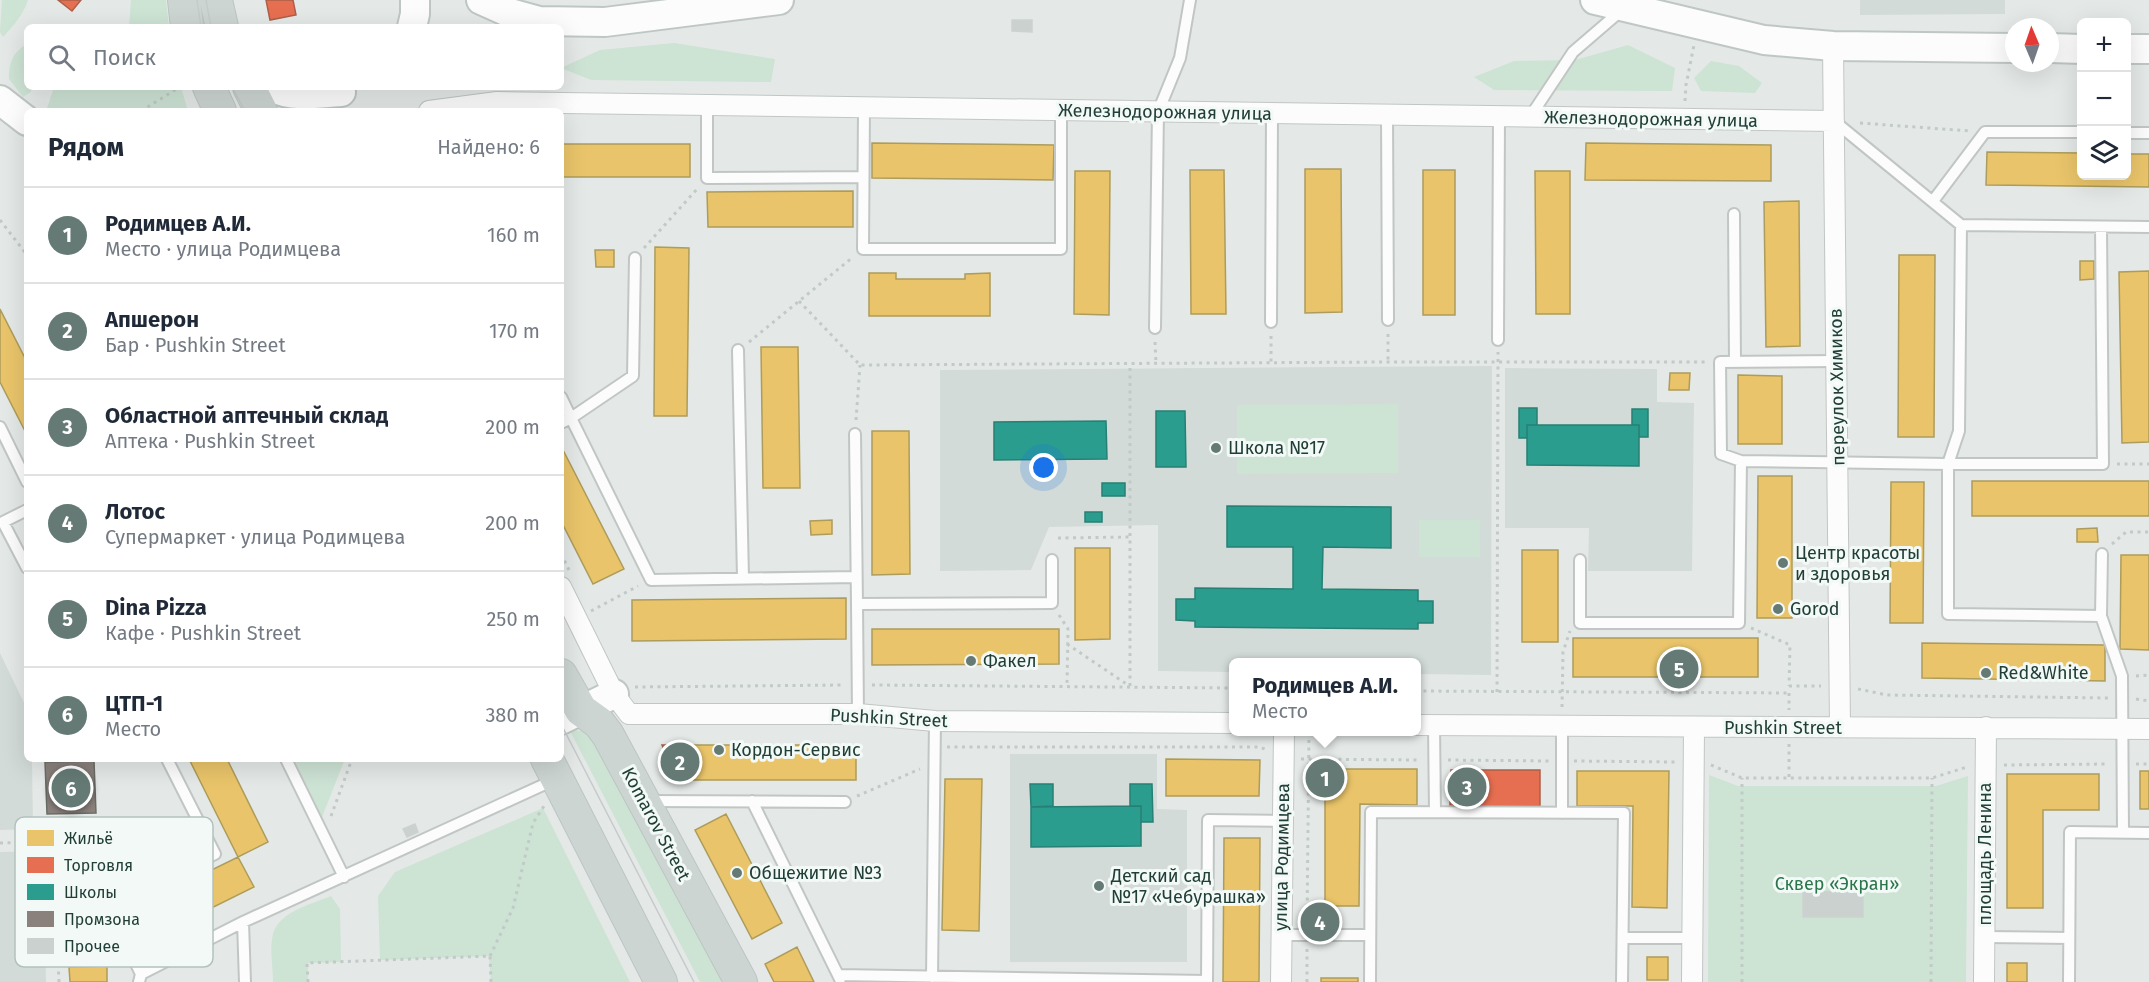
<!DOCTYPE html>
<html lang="ru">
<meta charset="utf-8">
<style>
body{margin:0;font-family:"Fira Sans",sans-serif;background:#f2f2f3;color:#1f2937}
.controls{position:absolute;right:18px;top:18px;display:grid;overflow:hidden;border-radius:9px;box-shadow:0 6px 24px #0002}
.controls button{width:54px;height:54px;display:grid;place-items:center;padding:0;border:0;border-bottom:2px solid #e0e1e3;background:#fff;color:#1f2937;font:30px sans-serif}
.compass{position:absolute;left:2005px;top:18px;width:54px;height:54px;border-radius:50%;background:#fff;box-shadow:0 6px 24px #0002;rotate:358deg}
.you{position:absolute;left:1044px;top:468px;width:21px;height:21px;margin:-15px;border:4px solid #fff;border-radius:50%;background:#1a73e8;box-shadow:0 0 0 9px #1a73e833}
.badge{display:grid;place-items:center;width:39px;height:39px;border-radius:50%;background:#657a75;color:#fff;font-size:20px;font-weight:700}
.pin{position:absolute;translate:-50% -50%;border:3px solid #fff;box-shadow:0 2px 6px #0006}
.popup{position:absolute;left:1229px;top:658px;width:192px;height:78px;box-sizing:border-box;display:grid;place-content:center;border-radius:9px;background:#fff;filter:drop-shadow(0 2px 4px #0005);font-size:20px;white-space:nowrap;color:#747a83}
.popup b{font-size:22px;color:#1f2937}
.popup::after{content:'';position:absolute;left:50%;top:100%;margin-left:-12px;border:12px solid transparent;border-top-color:#fff}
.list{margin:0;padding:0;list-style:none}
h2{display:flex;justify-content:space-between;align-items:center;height:78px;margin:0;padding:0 24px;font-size:26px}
h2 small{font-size:20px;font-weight:400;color:#747a83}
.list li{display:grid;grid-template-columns:39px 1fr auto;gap:18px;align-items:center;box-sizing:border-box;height:96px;padding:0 24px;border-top:2px solid #e0e1e3}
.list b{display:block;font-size:22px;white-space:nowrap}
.list p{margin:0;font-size:20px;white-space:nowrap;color:#747a83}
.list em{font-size:20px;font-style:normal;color:#747a83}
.icon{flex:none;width:33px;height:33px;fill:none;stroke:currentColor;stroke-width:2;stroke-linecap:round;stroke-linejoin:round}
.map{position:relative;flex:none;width:2149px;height:982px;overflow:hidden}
.search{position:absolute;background:#fff;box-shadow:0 6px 24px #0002;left:24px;top:24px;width:540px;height:66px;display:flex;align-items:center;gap:15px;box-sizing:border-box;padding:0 21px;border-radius:9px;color:#747a83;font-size:22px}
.panel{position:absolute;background:#fff;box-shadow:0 6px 24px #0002;left:24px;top:108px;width:540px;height:654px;border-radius:9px}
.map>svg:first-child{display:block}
</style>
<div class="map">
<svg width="2149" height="982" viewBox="0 0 2149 982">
<rect width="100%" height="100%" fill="#e4e9e7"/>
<path fill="#d2dbd7" d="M 1860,0 L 2005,0 L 2005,14 L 1860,15 Z
M 1492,366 L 1491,675 L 1417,674 L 1416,662 L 1234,662 L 1233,672 L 1158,671 L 1158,525 L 1049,527 L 1031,570 L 940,571 L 940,370 Z
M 1505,368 L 1657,369 L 1657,402 L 1694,403 L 1692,571 L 1588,571 L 1589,528 L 1505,528 Z
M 0,653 L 27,709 L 27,759 L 32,759 L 33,829 L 0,830 Z
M 1010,754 L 1157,754 L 1157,809 L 1187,810 L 1187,962 L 1010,962 Z
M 43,851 L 46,982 L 0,982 L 0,852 Z"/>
<path fill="#cde3d4" d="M 2,0 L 28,0 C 23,15 14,25 3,37 L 0,32 Z
M 131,0 L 166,0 L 169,27 L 129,27 Z
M 674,43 L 775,59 L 771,82 L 591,80 L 561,68 L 600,50 Z
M 27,44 L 27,87 L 32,87 L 31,92 L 23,97 L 9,79 C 9,62 13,52 27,44 Z
M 1628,45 L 1675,68 L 1672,91 L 1494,90 L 1474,77 L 1514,61 L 1575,60 Z
M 1711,61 L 1739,66 L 1762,83 L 1755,93 L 1701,91 L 1694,78 Z
M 54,87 L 181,87 L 188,111 L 46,111 Z
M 1398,404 L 1398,473 L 1237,474 L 1237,405 Z
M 1419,520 L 1480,520 L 1480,557 L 1419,557 Z
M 569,729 L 591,733 L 732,982 L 700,982 Z
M 294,759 L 345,759 L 322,817 Z
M 1709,775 L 1738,786 L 1936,786 L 1968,776 L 1966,982 L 1708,982 Z
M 543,808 L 630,982 L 491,982 L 489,956 L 380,960 L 378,896 L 395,872 Z
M 331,896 L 340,909 L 341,962 L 308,963 L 308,982 L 273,982 C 273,968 270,952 272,939 C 275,912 310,905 331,896 Z"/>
<path fill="#e9c46a" stroke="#ad9c5b" stroke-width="1.5" d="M 872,143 L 1054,145 L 1053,180 L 872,178 Z
M 1586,143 L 1771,145 L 1771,181 L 1585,180 Z
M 561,144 L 690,144 L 690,177 L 561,177 Z
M 1987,152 L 2082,153 L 2082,176 L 2126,176 L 2126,154 L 2149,154 L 2149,187 L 1986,185 Z
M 1305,169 L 1341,169 L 1342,312 L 1305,313 Z
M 1190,170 L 1224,170 L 1226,314 L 1191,314 Z
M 1423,170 L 1455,170 L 1455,315 L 1423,315 Z
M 1075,171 L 1110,171 L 1109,315 L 1074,314 Z
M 1535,171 L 1570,171 L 1570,314 L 1536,314 Z
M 853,191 L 853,227 L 708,227 L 707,192 Z
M 1799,201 L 1800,346 L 1766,347 L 1764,202 Z
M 655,247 L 689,248 L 687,416 L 654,416 Z
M 595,250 L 614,250 L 614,267 L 596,267 Z
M 1899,255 L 1935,255 L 1934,437 L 1898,437 Z
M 2080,261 L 2094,261 L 2094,279 L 2080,280 Z
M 2149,271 L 2149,442 L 2122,443 L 2119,272 Z
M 869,273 L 896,273 L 896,279 L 965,279 L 965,274 L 990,273 L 990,316 L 869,316 Z
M 0,309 L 27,362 L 27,435 L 0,382 Z
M 761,347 L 798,347 L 800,488 L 763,488 Z
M 1670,373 L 1690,373 L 1689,390 L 1669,390 Z
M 1738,375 L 1782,376 L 1782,444 L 1738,444 Z
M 872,431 L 909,431 L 910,574 L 872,575 Z
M 561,446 L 624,569 L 593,584 L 561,521 Z
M 1758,476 L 1792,476 L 1792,618 L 1757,618 Z
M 1972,481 L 2149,481 L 2149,516 L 1972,516 Z
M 1891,482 L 1924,482 L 1923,623 L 1890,623 Z
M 832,520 L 832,534 L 811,535 L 810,521 Z
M 2097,528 L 2098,542 L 2077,542 L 2077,529 Z
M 1075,548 L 1110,548 L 1110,639 L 1075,640 Z
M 1522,550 L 1558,550 L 1558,642 L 1522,642 Z
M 2121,555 L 2149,555 L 2149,650 L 2120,649 Z
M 846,598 L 846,639 L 632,641 L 632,600 Z
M 872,629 L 1059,629 L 1059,664 L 872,665 Z
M 1573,638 L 1758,638 L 1758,677 L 1573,677 Z
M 1922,643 L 2105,645 L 2105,681 L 1922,678 Z
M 691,745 L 856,745 L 856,780 L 691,780 Z
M 189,759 L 227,759 L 268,842 L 238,857 Z
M 1166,759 L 1260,760 L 1259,796 L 1166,796 Z
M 1325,769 L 1417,769 L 1417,805 L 1360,804 L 1359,906 L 1325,906 Z
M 1577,771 L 1669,771 L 1667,908 L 1632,907 L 1633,806 L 1577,806 Z
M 2140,771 L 2149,771 L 2149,809 L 2140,809 Z
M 2007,774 L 2099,774 L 2099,810 L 2043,810 L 2043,908 L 2007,908 Z
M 945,779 L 982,779 L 979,931 L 942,930 Z
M 726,814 L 782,923 L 752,939 L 695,830 Z
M 1224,838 L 1260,838 L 1259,982 L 1223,982 Z
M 238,857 L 254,887 L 141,943 L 126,912 Z
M 797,947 L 814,982 L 774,982 L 765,964 Z
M 1647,957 L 1668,957 L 1668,980 L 1647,980 Z
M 2007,963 L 2027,963 L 2027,982 L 2007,982 Z
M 107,966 L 107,982 L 70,982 L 69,967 Z
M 1321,978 L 1358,978 L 1358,982 L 1321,982 Z"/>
<path fill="#e76f51" stroke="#ac6049" stroke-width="1.5" d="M 58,0 L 81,0 L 72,11 Z
M 266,0 L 293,0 L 296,15 L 270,20 Z
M 662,745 L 691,745 L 690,779 L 676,779 Z
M 1451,770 L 1540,770 L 1540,806 L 1450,806 Z
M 1313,913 L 1327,914 L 1327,930 L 1313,930 Z"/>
<path fill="#2a9d8f" stroke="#278075" stroke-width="1.5" d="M 1519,408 L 1537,408 L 1537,425 L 1527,425 L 1527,438 L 1519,438 Z
M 1632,409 L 1648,409 L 1648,437 L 1639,437 L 1639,425 L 1632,425 Z
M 1156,411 L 1185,411 L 1186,467 L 1156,467 Z
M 1106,421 L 1107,459 L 994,460 L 994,422 Z
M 1527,425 L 1639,425 L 1639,466 L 1527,465 Z
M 1102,483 L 1125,483 L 1125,496 L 1102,496 Z
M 1227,506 L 1391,507 L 1391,548 L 1323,547 L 1322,589 L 1418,590 L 1418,601 L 1433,601 L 1433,623 L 1418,623 L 1418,629 L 1195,627 L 1195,621 L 1176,620 L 1176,599 L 1195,599 L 1195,588 L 1293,589 L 1293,547 L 1227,547 Z
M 1085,512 L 1102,512 L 1102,522 L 1085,522 Z
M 1030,784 L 1053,784 L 1053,806 L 1031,807 Z
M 1130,784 L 1152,784 L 1153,822 L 1141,822 L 1141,806 L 1130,806 Z
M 1141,806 L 1141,846 L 1031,847 L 1031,807 Z"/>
<path fill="#8a817c" stroke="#6a6d67" stroke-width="1.5" d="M 94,761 L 96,813 L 47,814 L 45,762 Z
M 71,879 L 78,905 L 65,908 L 58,882 Z"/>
<path fill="#cbd1cf" stroke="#cdd2d0" stroke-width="1.5" d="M 1012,20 L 1032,20 L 1032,32 L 1012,31 Z
M 415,824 L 418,832 L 407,837 L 403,829 Z
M 1863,891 L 1863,917 L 1803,917 L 1803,892 Z"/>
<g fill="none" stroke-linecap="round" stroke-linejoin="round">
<defs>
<path id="lane" d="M 707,107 L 707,178 L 863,177
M 864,109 L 863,249 L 1061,249 L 1061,111
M 1387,115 L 1388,320
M 1530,117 L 1573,52 L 1623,9
M 1834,121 L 1961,225 L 2149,227
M 2126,133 L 2149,133
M 1933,201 L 1985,132 L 2082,132
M 1734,214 L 1735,362
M 2101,227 L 2103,464 L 1948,464 L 1948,614 L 2101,616 L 2102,554
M 635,258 L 633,376 L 571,418 L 651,580 L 856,577
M 1271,322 L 1272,114
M 1155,328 L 1158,112 L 1180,58 L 1190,0
M 1498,340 L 1499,116
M 738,350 L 743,578
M 1837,361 L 1720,362 L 1721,454 L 1741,461 L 1948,464 L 1959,431 L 1961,225
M 561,397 L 571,418 L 561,423
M 0,427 L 27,482
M 855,434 L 857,604
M 27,510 L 3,522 L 27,568
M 1580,560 L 1580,623 L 1739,623 L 1741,461
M 2101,616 L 2122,676 L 2123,833
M 858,714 L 857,604 L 1052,603 L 1052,560
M 1434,725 L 1435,812
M 286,759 L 344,877
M 647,801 L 845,802
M 752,801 L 840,979
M 1562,813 L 1562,727
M 243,922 L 245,982
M 1282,935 L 1370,935
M 1985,937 L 2069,938
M 1623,938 L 1693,938
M 141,974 L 108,906 L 215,854 L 167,759
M 838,975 L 1207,981
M 932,977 L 935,721
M 139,982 L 141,974 L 243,922 L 554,780
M 1207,982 L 1208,820 L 1283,821
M 1370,982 L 1371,812 L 1624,813 L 1622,982
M 2069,982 L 2070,832 L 2149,833"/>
<path id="street" d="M 1833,46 L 1840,727
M 429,111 L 497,102 L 1834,121
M 561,587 L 614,694 L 629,714 L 858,714 L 935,721 L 1234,723
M 1416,725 L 2149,729
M 1281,982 L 1284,732
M 1692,982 L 1694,728
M 1984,982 L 1986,727"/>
<path id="secondary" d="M 481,0 L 510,13 L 539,21 L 605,22 L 779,0
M 1595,0 L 1764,40 L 1833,46 L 2014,48
M 412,27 L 415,14 L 415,0
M 2050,48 L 2082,49
M 2126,49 L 2149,49
M 271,87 C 292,98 318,94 341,92
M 0,100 L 27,121
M 561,720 L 614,694"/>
<path id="primary" d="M 184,0 L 187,27
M 216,0 L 222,27
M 209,87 L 220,111
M 249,87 L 261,111
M 561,675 L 581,710 L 599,723 L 608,735 L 741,982
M 547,759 L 661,982"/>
</defs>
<use href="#lane" stroke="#c1c6c4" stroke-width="14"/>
<use href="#street" stroke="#c1c6c4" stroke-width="22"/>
<use href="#secondary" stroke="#bfc7c4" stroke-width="32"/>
<use href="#primary" stroke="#bcc5c3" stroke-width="34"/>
<path stroke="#c1cac7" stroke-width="3" stroke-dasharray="3 4.5" stroke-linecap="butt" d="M 1685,101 L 1686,85 L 1694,45
M 141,111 L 180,87
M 1860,123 L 1970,131
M 0,220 L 27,255
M 644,248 L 698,188
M 799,301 L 860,365 L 1388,362 L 1706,362
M 1388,334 L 1388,362
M 1271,336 L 1271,362
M 749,342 L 853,257
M 1155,342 L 1156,363
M 856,420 L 860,365
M 2117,464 L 2149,464
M 1058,538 L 1130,537
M 2112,544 L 2126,532 L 2149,532
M 561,554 L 569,570
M 591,611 L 638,586
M 1059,615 L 1068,629 L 1067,686
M 1751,628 L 1790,645 L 1789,686
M 1067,644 L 1128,685
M 2136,676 L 2149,675
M 872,685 L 1234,688
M 1130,686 L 1130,364
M 1789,686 L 1821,686
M 635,687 L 845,685
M 1858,689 L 1887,695 L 2108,698
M 1416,691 L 1789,693
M 1497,692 L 1498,352
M 1789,693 L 1789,710
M 2136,699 L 2149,701
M 1562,707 L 1563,652 L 1570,631
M 1789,744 L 1789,778
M 947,747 L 1260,747 L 1267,750
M 1301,759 L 1420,760
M 1448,760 L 1549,761
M 1574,761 L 1675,762
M 2136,764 L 2149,764
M 1711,765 L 1742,778 L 1932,778 L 1967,767
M 2004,765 L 2108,764
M 857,796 L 920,769
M 331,816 L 352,759
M 0,843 L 89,841
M 1307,923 L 1309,732
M 490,956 L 513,908 L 533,823 L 544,806
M 59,982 L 57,938 L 98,913
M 308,982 L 307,963 L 490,956 L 491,982
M 1307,982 L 1307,948
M 1742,982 L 1742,778
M 1931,982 L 1932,778"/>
<use href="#lane" stroke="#fbfcfb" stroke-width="10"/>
<use href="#street" stroke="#fbfcfb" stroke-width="20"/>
<use href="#secondary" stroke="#fbfcfb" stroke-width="28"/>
<use href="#primary" stroke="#cdd5d3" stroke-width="32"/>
<path stroke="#c7caca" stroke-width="1.5" d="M 197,0 L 201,27
M 206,0 L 211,27
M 232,87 L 245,111
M 561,724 L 694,982"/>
</g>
<g fill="#657a75" stroke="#f2f9f6" stroke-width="2">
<circle cx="1216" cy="448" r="6"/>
<circle cx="1783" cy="563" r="6"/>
<circle cx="1778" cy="609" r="6"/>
<circle cx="971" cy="661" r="6"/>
<circle cx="1986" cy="673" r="6"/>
<circle cx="719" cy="750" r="6"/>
<circle cx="737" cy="873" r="6"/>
<circle cx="1099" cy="886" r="6"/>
</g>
<g text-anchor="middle" stroke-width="6" stroke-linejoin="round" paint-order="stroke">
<g font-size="18" fill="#213e37" stroke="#f2f9f6">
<text transform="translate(1165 112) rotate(1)" y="6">Железнодорожная улица</text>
<text transform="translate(1651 119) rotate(1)" y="6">Железнодорожная улица</text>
<text transform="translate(1837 387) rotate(-91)" y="6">переулок Химиков</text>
<text transform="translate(889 718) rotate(3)" y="6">Pushkin Street</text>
<text x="1783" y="734">Pushkin Street</text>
<text transform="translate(656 824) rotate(62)" y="6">Komarov Street</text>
<text transform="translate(1985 854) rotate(-90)" y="6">площадь Ленина</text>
<text transform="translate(1282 857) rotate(-89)" y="6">улица Родимцева</text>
</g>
<g font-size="18" fill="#213e37" stroke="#f2f9f6" text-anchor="start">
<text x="1228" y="454">Школа №17</text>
<text x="1795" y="559">Центр красоты<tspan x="1795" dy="21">и здоровья</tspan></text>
<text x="1790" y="615">Gorod</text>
<text x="983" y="667">Факел</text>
<text x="1998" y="679">Red&amp;White</text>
<text x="731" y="756">Кордон-Сервис</text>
<text x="749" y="879">Общежитие №3</text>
<text x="1111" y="882">Детский сад<tspan x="1111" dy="21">№17 «Чебурашка»</tspan></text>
</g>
<g font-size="18" fill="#2a754b" stroke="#f2f9f6">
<text x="1837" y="890">Сквер «Экран»</text>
</g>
</g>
<rect x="15" y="817" width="198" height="150" rx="9" fill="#f2f9f6" stroke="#b3c1bd" stroke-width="1.5"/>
<rect x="27" y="830" width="27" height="16" fill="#e9c46a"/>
<rect x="27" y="857" width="27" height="16" fill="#e76f51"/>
<rect x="27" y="884" width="27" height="16" fill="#2a9d8f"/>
<rect x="27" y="911" width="27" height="16" fill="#8a817c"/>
<rect x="27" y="938" width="27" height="16" fill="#cbd1cf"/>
<g font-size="16" fill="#213e37">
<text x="64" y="844">Жильё</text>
<text x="64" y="871">Торговля</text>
<text x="64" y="898">Школы</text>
<text x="64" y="925">Промзона</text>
<text x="64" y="952">Прочее</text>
</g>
</svg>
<div class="controls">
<button>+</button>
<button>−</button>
<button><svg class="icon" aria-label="layers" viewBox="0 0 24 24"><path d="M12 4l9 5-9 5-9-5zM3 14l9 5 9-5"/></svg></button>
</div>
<svg class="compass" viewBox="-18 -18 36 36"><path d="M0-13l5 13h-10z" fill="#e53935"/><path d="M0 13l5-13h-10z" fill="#747a83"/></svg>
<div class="you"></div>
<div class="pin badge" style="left:1325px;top:778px">1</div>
<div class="popup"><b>Родимцев А.И.</b>Место</div>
<div class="pin badge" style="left:680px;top:762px">2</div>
<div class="pin badge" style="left:1467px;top:787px">3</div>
<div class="pin badge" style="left:1320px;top:922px">4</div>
<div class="pin badge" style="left:1679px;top:669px">5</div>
<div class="pin badge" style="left:71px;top:788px">6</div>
<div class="search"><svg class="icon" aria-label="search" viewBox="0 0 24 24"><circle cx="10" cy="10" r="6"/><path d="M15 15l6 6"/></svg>Поиск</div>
<section class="panel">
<h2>Рядом<small>Найдено: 6</small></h2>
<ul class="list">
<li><span class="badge">1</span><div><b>Родимцев А.И.</b><p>Место · улица Родимцева</p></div><em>160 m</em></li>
<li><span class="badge">2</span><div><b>Апшерон</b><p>Бар · Pushkin Street</p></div><em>170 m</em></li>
<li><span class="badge">3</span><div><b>Областной аптечный склад</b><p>Аптека · Pushkin Street</p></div><em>200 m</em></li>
<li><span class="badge">4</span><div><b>Лотос</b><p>Супермаркет · улица Родимцева</p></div><em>200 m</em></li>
<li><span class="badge">5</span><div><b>Dina Pizza</b><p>Кафе · Pushkin Street</p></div><em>250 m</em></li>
<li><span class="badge">6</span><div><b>ЦТП-1</b><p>Место</p></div><em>380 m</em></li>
</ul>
</section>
</div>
